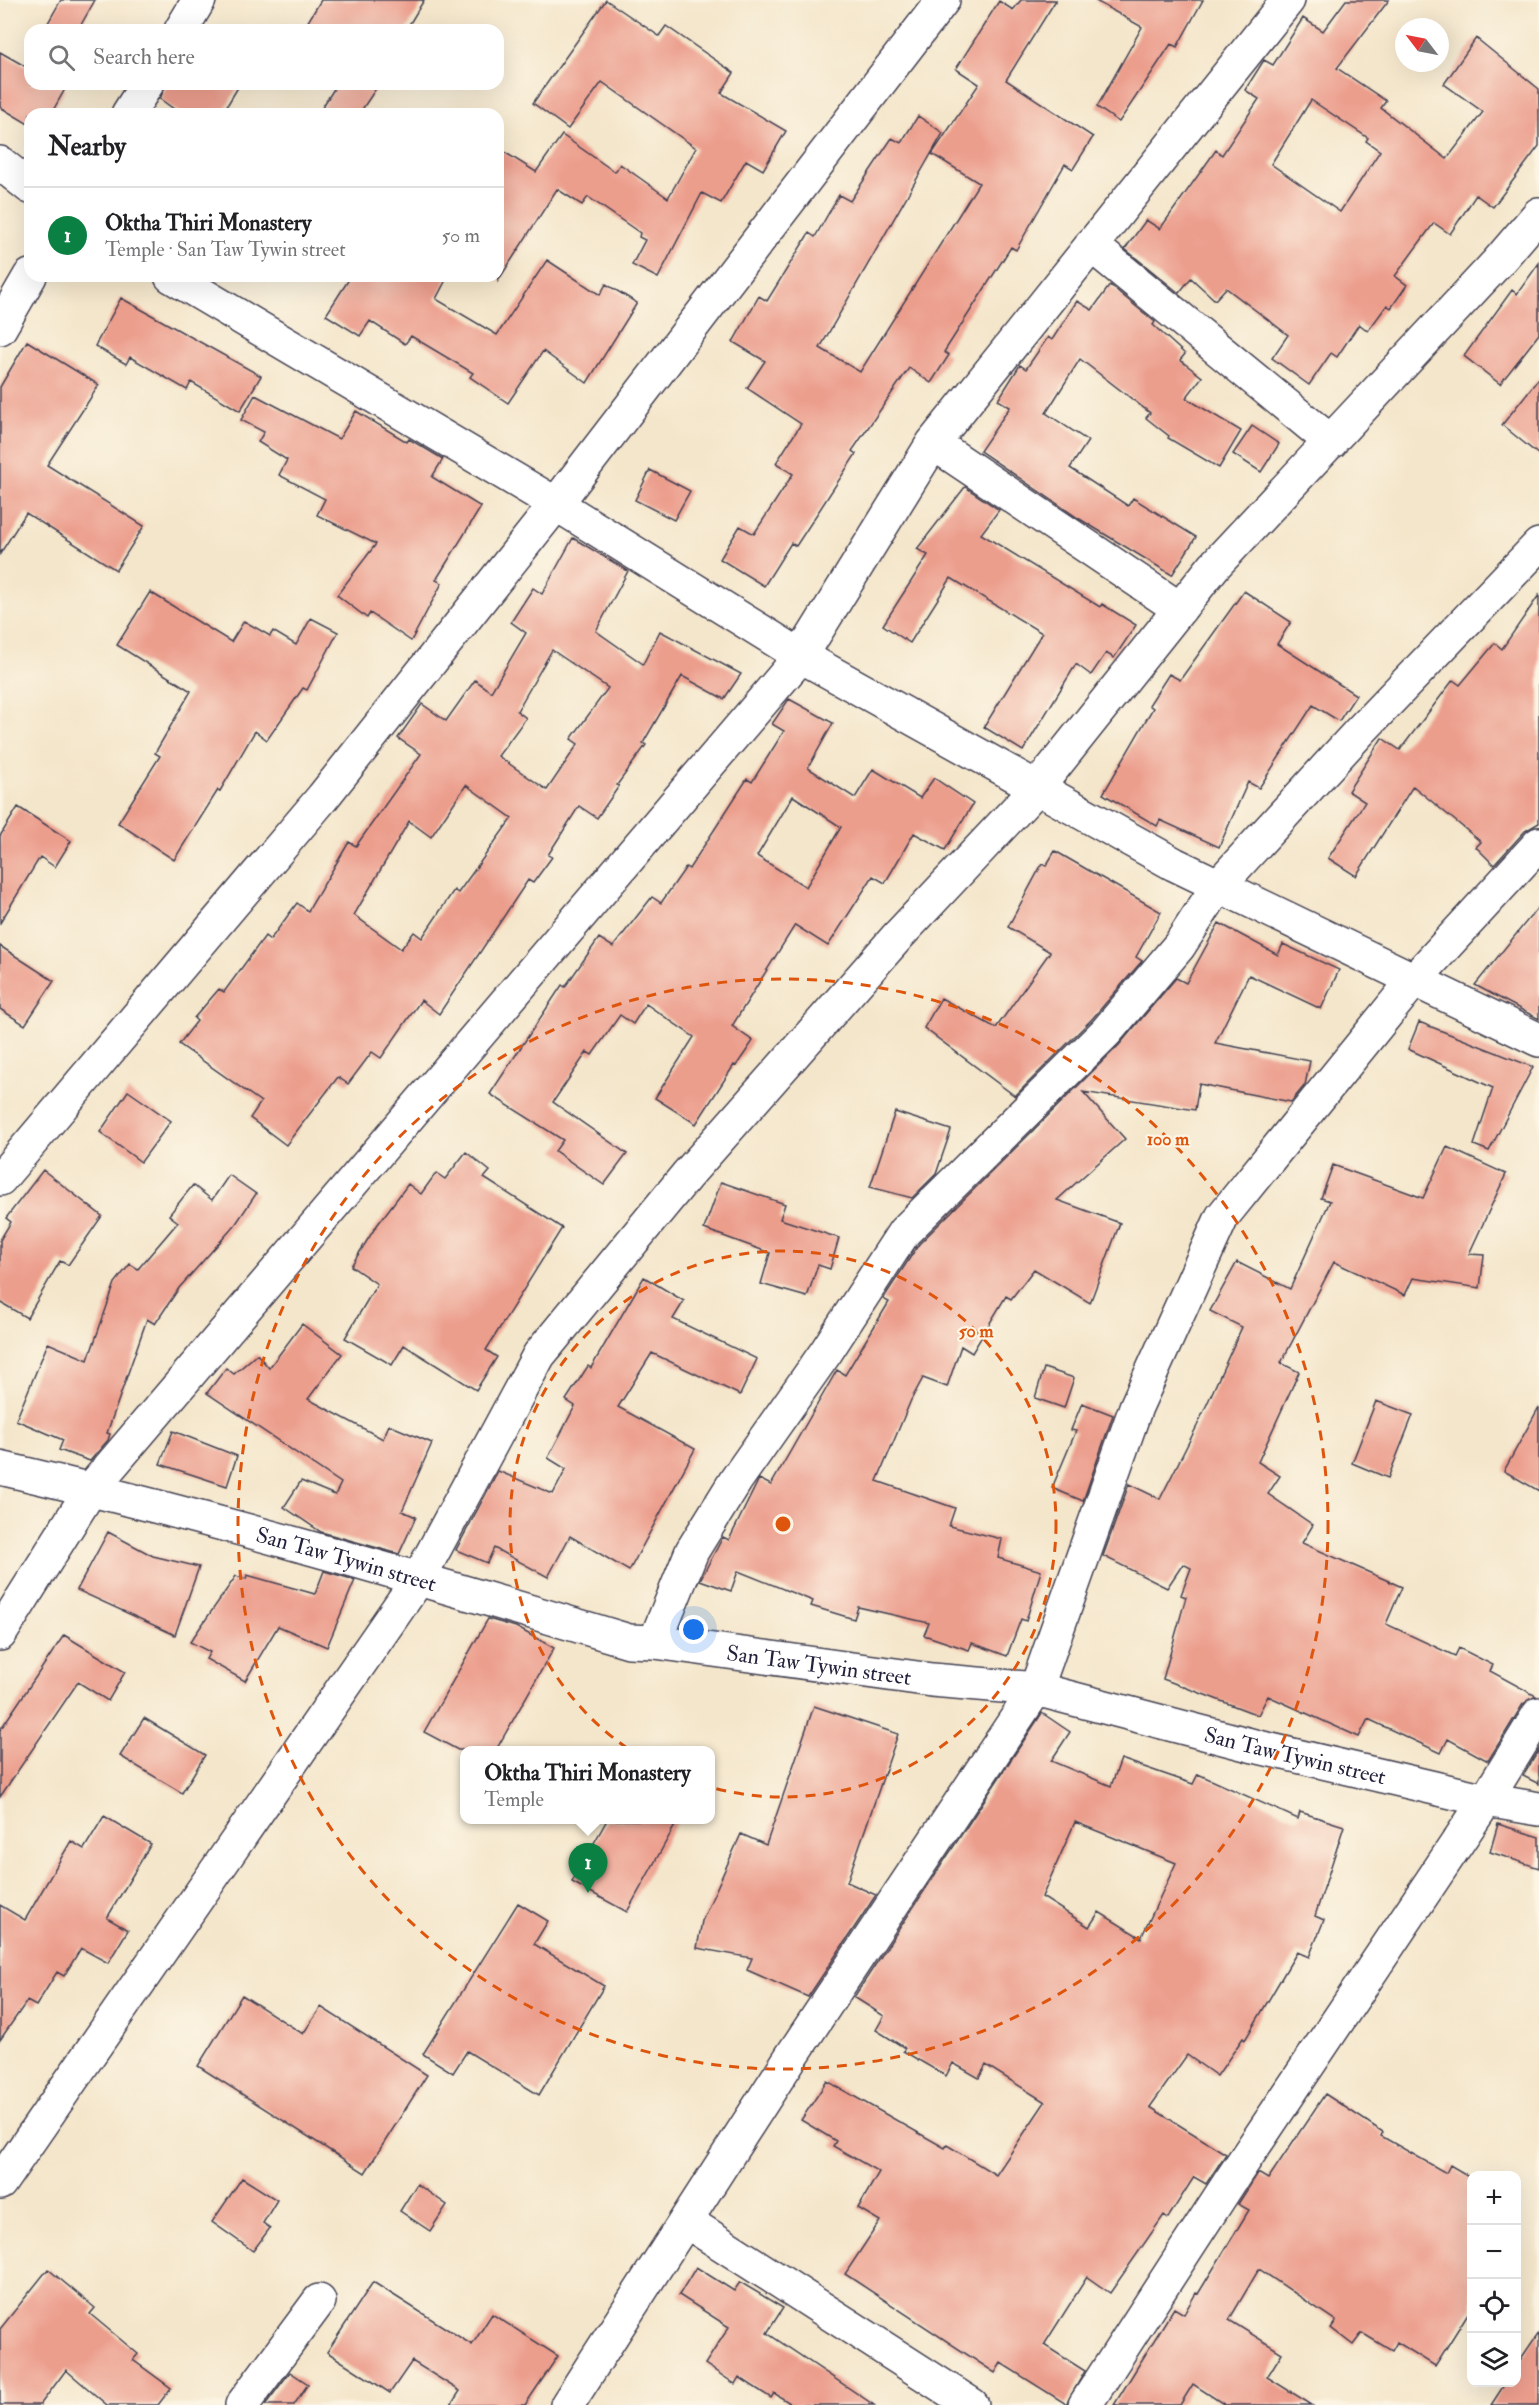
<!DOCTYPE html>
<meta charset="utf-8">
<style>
body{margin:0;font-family:"IM FELL Double Pica",serif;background:#f6f6f6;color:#202124}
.controls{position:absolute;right:18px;bottom:18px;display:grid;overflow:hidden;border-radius:12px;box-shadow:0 6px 24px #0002}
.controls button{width:54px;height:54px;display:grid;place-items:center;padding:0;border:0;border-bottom:2px solid #e0e0e0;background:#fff;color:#202124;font:30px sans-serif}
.compass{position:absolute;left:1395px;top:18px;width:54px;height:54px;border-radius:50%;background:#fff;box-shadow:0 6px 24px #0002;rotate:302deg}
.you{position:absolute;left:694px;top:1630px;width:21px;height:21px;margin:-15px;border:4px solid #fff;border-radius:50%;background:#1a73e8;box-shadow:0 0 0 9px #1a73e833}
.badge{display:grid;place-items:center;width:39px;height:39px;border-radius:50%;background:#0b8043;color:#fff;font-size:20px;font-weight:700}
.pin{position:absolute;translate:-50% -50px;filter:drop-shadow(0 2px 3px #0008)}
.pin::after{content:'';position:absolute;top:32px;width:21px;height:18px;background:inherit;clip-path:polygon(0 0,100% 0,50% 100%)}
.popup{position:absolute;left:460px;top:1746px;width:255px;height:78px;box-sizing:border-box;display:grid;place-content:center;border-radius:12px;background:#fff;filter:drop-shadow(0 2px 4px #0005);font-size:20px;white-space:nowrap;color:#757577}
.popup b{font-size:22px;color:#202124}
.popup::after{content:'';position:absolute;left:50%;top:100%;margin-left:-12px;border:12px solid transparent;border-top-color:#fff}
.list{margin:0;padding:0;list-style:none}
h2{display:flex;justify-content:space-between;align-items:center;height:78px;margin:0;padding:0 24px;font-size:26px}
h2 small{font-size:20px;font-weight:400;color:#757577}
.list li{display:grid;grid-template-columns:39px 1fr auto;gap:18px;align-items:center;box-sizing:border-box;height:96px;padding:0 24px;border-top:2px solid #e0e0e0}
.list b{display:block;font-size:22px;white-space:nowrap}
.list p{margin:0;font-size:20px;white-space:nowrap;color:#757577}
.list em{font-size:20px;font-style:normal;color:#757577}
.icon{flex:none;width:33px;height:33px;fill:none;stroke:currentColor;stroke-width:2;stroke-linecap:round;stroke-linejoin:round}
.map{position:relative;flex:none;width:1539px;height:2405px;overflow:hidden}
.search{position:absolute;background:#fff;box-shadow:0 6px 24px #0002;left:24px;top:24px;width:480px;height:66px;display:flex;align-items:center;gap:15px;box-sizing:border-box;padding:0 21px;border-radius:18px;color:#757577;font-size:22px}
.panel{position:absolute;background:#fff;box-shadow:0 6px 24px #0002;left:24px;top:108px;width:480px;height:174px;border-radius:18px}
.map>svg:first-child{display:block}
</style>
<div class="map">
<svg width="1539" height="2405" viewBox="0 0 1539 2405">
<rect width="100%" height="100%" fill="#fcf5e5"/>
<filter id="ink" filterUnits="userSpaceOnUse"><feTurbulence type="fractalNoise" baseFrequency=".0167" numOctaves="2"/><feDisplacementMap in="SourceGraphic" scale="12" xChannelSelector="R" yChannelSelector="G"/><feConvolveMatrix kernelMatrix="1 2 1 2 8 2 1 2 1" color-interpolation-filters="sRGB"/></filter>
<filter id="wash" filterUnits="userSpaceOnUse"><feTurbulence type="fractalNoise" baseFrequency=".008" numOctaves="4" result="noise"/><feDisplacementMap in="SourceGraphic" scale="24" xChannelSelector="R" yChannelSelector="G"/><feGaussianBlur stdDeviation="1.35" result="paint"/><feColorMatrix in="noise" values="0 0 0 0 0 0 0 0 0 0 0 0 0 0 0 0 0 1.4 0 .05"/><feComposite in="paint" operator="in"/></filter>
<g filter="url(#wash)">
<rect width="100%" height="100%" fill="#f4e6cb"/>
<g id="blocks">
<path fill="#ec9e8d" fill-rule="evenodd" d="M 61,0 L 95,0 L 78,30 L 44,30 Z
M 321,0 L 424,0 L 406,30 L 303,30 Z
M 606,0 L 659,36 L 666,26 L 734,73 L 721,93 L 786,131 L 763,170 L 746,160 L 721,203 L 702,193 L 658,278 L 632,265 L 645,240 L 639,237 L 640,233 L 588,197 L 582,205 L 557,189 L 498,281 L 498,148 L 536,172 L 562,135 L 615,172 L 620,164 L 668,198 L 696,148 L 602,82 L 568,129 L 533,103 Z
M 1021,0 L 1056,0 L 1006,80 L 1093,137 L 1073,169 L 1065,164 L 1016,250 L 1011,247 L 944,352 L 949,355 L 931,383 L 909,368 L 852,451 L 856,454 L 796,546 L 791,543 L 764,586 L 720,559 L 740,526 L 754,534 L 793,474 L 776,463 L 801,424 L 747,388 L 765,361 L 733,342 L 759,296 L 767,301 L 809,233 L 815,237 L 839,195 L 850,201 L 892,138 L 901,143 L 918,116 L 943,133 L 820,348 L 860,372 L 979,183 L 932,154 L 979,84 L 956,69 L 999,1 L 1013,10 Z
M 1094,0 L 1203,0 L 1177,47 L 1171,44 L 1119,122 L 1097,107 L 1142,27 Z
M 1346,0 L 1389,0 L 1337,68 L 1386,101 L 1381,108 L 1447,159 L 1483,112 L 1444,84 L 1476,38 L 1539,89 L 1539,146 L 1493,207 L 1476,195 L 1450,234 L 1434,223 L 1395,276 L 1407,285 L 1391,308 L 1387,305 L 1368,331 L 1359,324 L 1337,357 L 1331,353 L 1309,385 L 1272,358 L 1288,335 L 1226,288 L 1215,300 L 1191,278 L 1179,293 L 1125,249 L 1146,220 L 1160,229 L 1216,150 L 1222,155 L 1259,99 L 1245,90 L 1264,60 L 1273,65 L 1303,18 L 1323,31 ZM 1311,100 L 1368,138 L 1366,141 L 1380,151 L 1340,212 L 1271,164 Z
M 0,52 L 30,69 L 30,84 L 56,84 L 65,89 L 51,114 L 30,114 L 30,125 L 0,107 Z
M 166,84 L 240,84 L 222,114 L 181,114 L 160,99 Z
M 337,84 L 379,84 L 359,114 L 318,114 Z
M 547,260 L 600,295 L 606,284 L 637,303 L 587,383 L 543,351 L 508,403 L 470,377 L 473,373 L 411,336 L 405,344 L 370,321 L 360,336 L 326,315 L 351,276 L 448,276 L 436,299 L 497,335 Z
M 1539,263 L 1539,334 L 1500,384 L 1464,356 L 1512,290 L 1517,294 Z
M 1110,285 L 1155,322 L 1153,325 L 1185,354 L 1180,360 L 1202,377 L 1186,398 L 1241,431 L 1219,468 L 1168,438 L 1169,436 L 1146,418 L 1150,413 L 1080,359 L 1046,413 L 1088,441 L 1070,468 L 1128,506 L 1133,498 L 1196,537 L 1172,575 L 1078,518 L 980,451 L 1010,407 L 998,400 L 1020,365 L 1026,369 L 1048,337 L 1052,340 L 1077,301 L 1092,310 Z
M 121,298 L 261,376 L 240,411 L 191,382 L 187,390 L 130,357 L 126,364 L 95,346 Z
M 27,341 L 99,385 L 47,465 L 144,526 L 116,570 L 26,513 L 0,554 L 0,387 Z
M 1539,378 L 1539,455 L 1502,425 Z
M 255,395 L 339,439 L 356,411 L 407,442 L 409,439 L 443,459 L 432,477 L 481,507 L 436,580 L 442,583 L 411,641 L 370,613 L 367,618 L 337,595 L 376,544 L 317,515 L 325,499 L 279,475 L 287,460 L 258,442 L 264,432 L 241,420 Z
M 1252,426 L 1279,444 L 1261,472 L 1233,454 Z
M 650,470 L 690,491 L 674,520 L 635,500 Z
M 965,487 L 999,510 L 981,534 L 1100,607 L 1102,604 L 1136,625 L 1114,658 L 1106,653 L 1091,675 L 1076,664 L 1023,751 L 984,727 L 1042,633 L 951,578 L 910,643 L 883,625 L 928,555 L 917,549 Z
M 573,538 L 628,571 L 596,631 L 643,664 L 660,631 L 741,674 L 724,699 L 682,676 L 643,743 L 646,745 L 617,785 L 619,786 L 597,818 L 579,806 L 548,855 L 552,857 L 533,883 L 528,880 L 439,1014 L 421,1000 L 381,1058 L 372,1052 L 348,1084 L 338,1077 L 286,1145 L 250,1118 L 261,1102 L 179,1044 L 197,1021 L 194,1018 L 219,989 L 224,992 L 265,936 L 270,940 L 297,903 L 308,911 L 349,842 L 356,846 L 421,754 L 398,738 L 422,704 L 446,721 L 475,680 L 491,692 L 526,633 L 511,622 L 533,588 L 542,594 ZM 552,650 L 608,688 L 571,739 L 578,744 L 547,790 L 498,756 L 526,718 L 517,711 ZM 466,785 L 512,818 L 458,893 L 454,890 L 422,938 L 414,932 L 401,949 L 354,915 L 409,821 L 431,837 Z
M 1244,591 L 1291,622 L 1277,644 L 1356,695 L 1339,721 L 1313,705 L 1259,788 L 1248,782 L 1219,847 L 1160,820 L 1157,826 L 1103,794 L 1153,708 L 1149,705 L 1169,674 L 1180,680 Z
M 150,592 L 231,642 L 244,621 L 270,636 L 273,631 L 296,645 L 311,618 L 338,632 L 307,690 L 303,688 L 267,740 L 255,731 L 220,791 L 218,790 L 174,860 L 118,823 L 160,756 L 155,753 L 191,691 L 117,645 Z
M 1539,595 L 1539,823 L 1525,831 L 1494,865 L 1476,847 L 1481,842 L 1413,786 L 1356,876 L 1328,858 L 1365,802 L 1348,791 L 1382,738 L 1400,750 L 1453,680 L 1460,685 L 1495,643 L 1502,649 Z
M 789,699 L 833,723 L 808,768 L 855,798 L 873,769 L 920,798 L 934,778 L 973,804 L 945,850 L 914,833 L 885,883 L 873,876 L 828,946 L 795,925 L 732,1026 L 753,1041 L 736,1066 L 734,1065 L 696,1124 L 655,1098 L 694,1037 L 646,1004 L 633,1024 L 620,1015 L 592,1055 L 587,1052 L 553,1102 L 627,1154 L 604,1185 L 555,1151 L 563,1140 L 490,1094 L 562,985 L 565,987 L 599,938 L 613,947 L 652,897 L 661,903 L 686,867 L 689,869 L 747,779 L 752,782 L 784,731 L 772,724 ZM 793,796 L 841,827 L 806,887 L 757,856 Z
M 18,807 L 71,841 L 55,867 L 40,857 L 0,923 L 0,836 Z
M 1055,851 L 1161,912 L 1136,957 L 1142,961 L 1092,1019 L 1015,1096 L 924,1028 L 941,998 L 996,1028 L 1050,952 L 1008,927 L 1042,864 L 1046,866 Z
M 1539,906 L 1539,1019 L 1475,985 Z
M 1219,923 L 1278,955 L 1283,944 L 1339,970 L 1321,1009 L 1249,975 L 1215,1043 L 1310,1061 L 1305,1085 L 1291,1102 L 1199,1084 L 1195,1110 L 1083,1092 L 1125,1139 L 1057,1200 L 1120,1223 L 1090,1303 L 1034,1269 L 1011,1299 L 1006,1296 L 972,1353 L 961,1346 L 947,1387 L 923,1378 L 911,1400 L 877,1481 L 955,1508 L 949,1526 L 1002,1539 L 998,1558 L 1041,1571 L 1026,1621 L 1021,1619 L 1007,1656 L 972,1643 L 969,1650 L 924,1635 L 929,1623 L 858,1607 L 854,1619 L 811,1606 L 813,1601 L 738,1571 L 731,1591 L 700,1580 L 723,1537 L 729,1540 L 759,1479 L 771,1485 L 837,1370 L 845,1375 L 889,1302 L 883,1299 L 919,1244 L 1119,1045 L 1176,978 L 1186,983 Z
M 0,946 L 54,981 L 25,1025 L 0,1009 Z
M 1419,1022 L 1533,1067 L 1489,1151 L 1474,1145 L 1493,1088 L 1408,1049 Z
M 128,1091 L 171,1121 L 141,1162 L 100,1132 Z
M 895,1112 L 951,1130 L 936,1174 L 912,1198 L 870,1187 Z
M 1447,1147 L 1506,1174 L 1469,1254 L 1484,1255 L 1480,1288 L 1413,1278 L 1405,1295 L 1334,1262 L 1281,1363 L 1299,1372 L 1258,1462 L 1280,1476 L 1268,1494 L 1313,1525 L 1302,1543 L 1402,1587 L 1386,1624 L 1455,1656 L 1459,1648 L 1493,1665 L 1490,1671 L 1536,1696 L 1523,1704 L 1488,1761 L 1448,1739 L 1441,1753 L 1368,1719 L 1359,1737 L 1268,1696 L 1258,1715 L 1163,1679 L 1186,1597 L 1181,1595 L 1191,1568 L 1183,1564 L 1167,1588 L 1103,1556 L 1129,1484 L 1160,1499 L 1197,1426 L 1242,1327 L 1210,1311 L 1237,1262 L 1290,1289 L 1330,1201 L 1321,1198 L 1333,1165 L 1423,1198 Z
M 466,1152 L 490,1171 L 484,1178 L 562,1228 L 486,1350 L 497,1357 L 476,1390 L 404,1345 L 392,1365 L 345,1338 L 377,1284 L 351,1266 L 375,1228 L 408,1184 L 421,1194 L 436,1173 L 445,1179 Z
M 43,1170 L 102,1216 L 68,1265 L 60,1261 L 27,1318 L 0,1302 L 0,1240 L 11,1222 L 6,1218 Z
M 229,1175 L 256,1194 L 235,1225 L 179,1288 L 155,1324 L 147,1319 L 107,1433 L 110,1434 L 108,1440 L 90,1461 L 59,1450 L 63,1440 L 16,1420 L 48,1343 L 88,1360 L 115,1283 L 130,1264 L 138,1269 L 178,1222 L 169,1215 L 193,1185 L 212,1200 Z
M 721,1182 L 785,1204 L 780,1219 L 839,1238 L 830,1269 L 818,1265 L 807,1297 L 761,1284 L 770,1253 L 704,1229 Z
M 644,1277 L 684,1301 L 673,1319 L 757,1359 L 740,1395 L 652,1353 L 618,1407 L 695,1449 L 629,1571 L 570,1536 L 548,1577 L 494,1548 L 487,1563 L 456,1550 L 498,1471 L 553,1494 L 566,1469 L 548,1458 L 575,1406 L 566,1400 L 588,1366 L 591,1368 Z
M 302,1324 L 342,1354 L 308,1399 L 383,1439 L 389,1425 L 432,1443 L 402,1511 L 416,1517 L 399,1554 L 321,1532 L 284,1507 L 301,1481 L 335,1495 L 341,1483 L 207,1393 L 226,1368 L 234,1374 L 257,1354 L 269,1368 Z
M 1044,1368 L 1074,1378 L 1064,1408 L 1035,1398 Z
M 1376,1401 L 1413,1415 L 1388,1478 L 1352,1463 Z
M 1082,1403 L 1113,1415 L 1083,1501 L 1052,1488 L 1076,1431 L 1071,1430 Z
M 1539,1407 L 1539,1491 L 1504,1471 Z
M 173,1431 L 237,1456 L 227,1486 L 160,1464 Z
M 108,1532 L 153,1556 L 199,1567 L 175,1635 L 77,1590 Z
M 324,1571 L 355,1580 L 327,1647 L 278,1626 L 245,1681 L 206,1659 L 210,1652 L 190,1642 L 236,1576 L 246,1579 L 247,1575 L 315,1594 Z
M 488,1619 L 516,1627 L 554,1648 L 496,1750 L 458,1750 L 424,1732 Z
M 64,1635 L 125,1672 L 108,1701 L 78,1682 L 0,1797 L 0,1730 Z
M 814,1706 L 898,1734 L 847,1882 L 876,1895 L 808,1997 L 747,1970 L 752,1958 L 697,1948 L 702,1921 L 741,1834 L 766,1845 Z
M 1042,1713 L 1070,1732 L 1051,1761 L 1111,1786 L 1121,1759 L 1193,1784 L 1198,1774 L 1298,1819 L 1300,1812 L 1344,1826 L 1315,1916 L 1324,1920 L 1309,1957 L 1297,1952 L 1245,2040 L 1243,2038 L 1217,2076 L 1187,2055 L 1150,2107 L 1226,2154 L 1206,2184 L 1194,2177 L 1168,2218 L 1164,2215 L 1110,2293 L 1087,2277 L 1044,2345 L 1085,2371 L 1066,2404 L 1001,2363 L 995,2373 L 845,2274 L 880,2221 L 858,2208 L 879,2172 L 833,2146 L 836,2141 L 801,2120 L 827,2081 L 945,2148 L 947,2145 L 996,2175 L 1045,2102 L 986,2065 L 979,2078 L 953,2063 L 946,2076 L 903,2051 L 905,2048 L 876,2030 L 884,2016 L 854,1997 ZM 1075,1822 L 1176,1863 L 1141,1938 L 1099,1912 L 1089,1927 L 1042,1897 Z
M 144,1718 L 205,1755 L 182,1793 L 120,1756 Z
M 1539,1750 L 1539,1784 L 1523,1776 Z
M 104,1816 L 151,1844 L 107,1918 L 128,1930 L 108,1963 L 81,1948 L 64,1976 L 57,1972 L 36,2006 L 27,2001 L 0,2040 L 0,1905 L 25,1920 L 71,1841 L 84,1849 Z
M 607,1820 L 678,1820 L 627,1912 L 572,1882 Z
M 1498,1824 L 1539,1837 L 1539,1868 L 1490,1852 Z
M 518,1903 L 548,1921 L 534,1944 L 604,1986 L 539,2095 L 467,2051 L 453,2073 L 423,2054 Z
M 242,1995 L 303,2034 L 321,2007 L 427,2075 L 365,2173 L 198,2066 Z
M 1325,2094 L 1383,2132 L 1381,2136 L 1446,2173 L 1450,2165 L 1472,2178 L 1472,2307 L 1435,2366 L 1397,2342 L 1392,2351 L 1362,2333 L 1353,2345 L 1331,2328 L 1336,2321 L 1259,2269 L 1229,2320 L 1282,2353 L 1267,2377 L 1312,2405 L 1225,2405 L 1193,2384 L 1180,2405 L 1114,2405 L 1174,2308 L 1184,2314 L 1196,2293 L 1198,2294 L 1249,2210 L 1238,2204 L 1258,2173 L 1268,2179 Z
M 242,2178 L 277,2200 L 263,2223 L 270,2228 L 253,2251 L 212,2222 Z
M 417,2184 L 447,2205 L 430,2231 L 400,2211 Z
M 696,2267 L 734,2291 L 740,2282 L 783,2308 L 767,2333 L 874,2405 L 793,2405 L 774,2393 L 771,2398 L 739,2377 L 735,2384 L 705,2364 L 729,2327 L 679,2295 Z
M 48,2269 L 95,2308 L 90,2314 L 138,2354 L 133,2360 L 171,2388 L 158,2405 L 107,2405 L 66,2370 L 40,2405 L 0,2405 L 0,2329 Z
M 373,2282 L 472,2345 L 492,2314 L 558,2356 L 525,2405 L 451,2405 L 460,2391 L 412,2361 L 390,2393 L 327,2352 Z
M 1539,2332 L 1539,2405 L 1491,2405 L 1506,2382 L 1516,2382 L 1516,2366 Z
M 290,2372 L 308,2384 L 294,2405 L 265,2405 Z"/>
</g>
</g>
<g filter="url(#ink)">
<use href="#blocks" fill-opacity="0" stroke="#423f51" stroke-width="1.5"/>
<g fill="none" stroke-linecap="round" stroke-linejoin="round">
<defs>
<path id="minor" d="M 181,30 L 199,0
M 128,114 L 147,84
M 0,163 L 30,187
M 1091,245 L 1331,442
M 171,276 L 556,504 L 801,656 L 1174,864 L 1539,1040
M 0,328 L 30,276
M 933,443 L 1180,609
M 0,1179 L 323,797 L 556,504 L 943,0
M 0,1634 L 91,1489 L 801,656 L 933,443 L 1288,0
M 655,1642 L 692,1551 L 736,1480 L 826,1352 L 904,1232 L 1106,1032 L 1179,946 L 1218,886 L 1362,729 L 1539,545
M 0,2183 L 419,1578 L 539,1355 L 687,1175 L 898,936 L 1037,788 L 1214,566 L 1497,263 L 1539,214
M 686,2221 L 972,2405
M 242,2405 L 319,2301
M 567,2405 L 791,2057 L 1036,1689 L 1136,1407 L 1222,1217 L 1414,980 L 1539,844
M 1085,2405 L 1229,2183 L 1486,1800 L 1539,1714"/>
<g id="tertiary">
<path id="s1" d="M 0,1468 C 212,1517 421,1579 629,1641 L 655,1642 L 932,1680 L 1036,1689 L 1254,1746 L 1486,1800 L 1539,1809"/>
</g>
</defs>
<use href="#minor" stroke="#423f51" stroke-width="36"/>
<use href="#tertiary" stroke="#423f51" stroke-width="36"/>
<use href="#minor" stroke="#fff" stroke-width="33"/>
<use href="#tertiary" stroke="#fff" stroke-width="33"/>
</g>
</g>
<g fill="none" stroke="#de560e" stroke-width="3" stroke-dasharray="10 8">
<circle cx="783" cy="1524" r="273"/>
<circle cx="783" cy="1524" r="545"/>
</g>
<g text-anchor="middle" stroke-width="4.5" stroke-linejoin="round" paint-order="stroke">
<g font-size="22" fill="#22223b" stroke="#fcf5e5">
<text dy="8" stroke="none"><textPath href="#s1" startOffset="358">San Taw Tywin street</textPath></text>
<text dy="8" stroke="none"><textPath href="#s1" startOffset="844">San Taw Tywin street</textPath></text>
<text dy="8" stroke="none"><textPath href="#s1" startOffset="1330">San Taw Tywin street</textPath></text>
</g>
</g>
<circle cx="783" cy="1524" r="9" fill="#de560e" stroke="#fcf5e5" stroke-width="3"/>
<g font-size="18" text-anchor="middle" font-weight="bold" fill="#de560e" stroke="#fcf5e5" stroke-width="4.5" stroke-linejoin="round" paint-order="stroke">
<text x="1168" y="1145">100 m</text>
<text x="976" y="1337">50 m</text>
</g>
</svg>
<div class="controls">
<button>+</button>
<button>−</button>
<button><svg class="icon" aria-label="locate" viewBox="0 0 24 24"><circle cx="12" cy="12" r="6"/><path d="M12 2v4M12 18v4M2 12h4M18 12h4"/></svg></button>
<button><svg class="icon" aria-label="layers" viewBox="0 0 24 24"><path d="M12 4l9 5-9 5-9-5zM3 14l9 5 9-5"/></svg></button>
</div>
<svg class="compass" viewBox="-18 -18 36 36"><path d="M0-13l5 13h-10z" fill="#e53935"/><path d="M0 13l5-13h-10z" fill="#757577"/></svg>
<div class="you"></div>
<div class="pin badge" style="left:588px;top:1893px">1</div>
<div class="popup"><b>Oktha Thiri Monastery</b>Temple</div>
<div class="search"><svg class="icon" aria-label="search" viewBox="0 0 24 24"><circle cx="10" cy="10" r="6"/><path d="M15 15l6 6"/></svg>Search here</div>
<section class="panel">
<h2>Nearby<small></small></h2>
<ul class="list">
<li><span class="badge">1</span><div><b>Oktha Thiri Monastery</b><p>Temple · San Taw Tywin street</p></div><em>50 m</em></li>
</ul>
</section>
</div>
